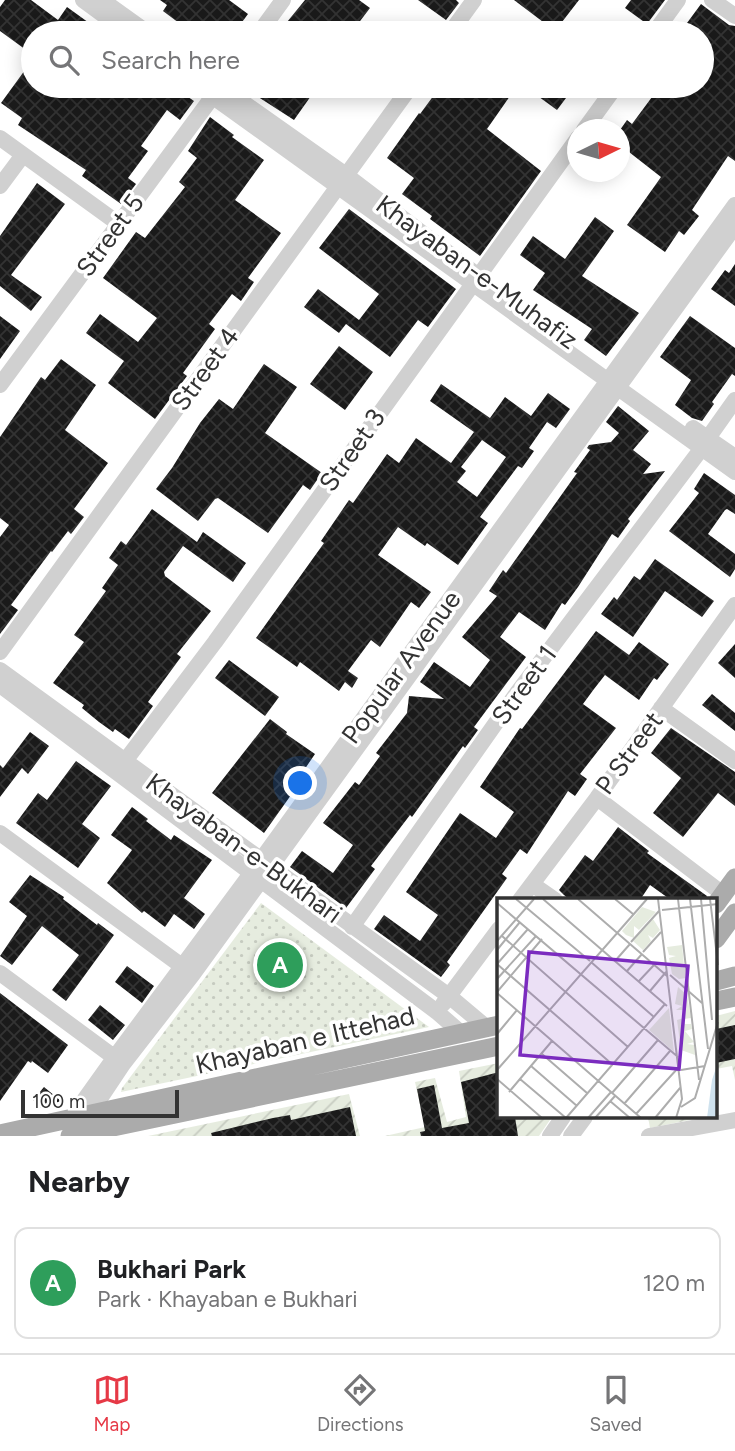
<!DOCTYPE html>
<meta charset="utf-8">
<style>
body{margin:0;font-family:Figtree,sans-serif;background:#f2f2f2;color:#202124}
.compass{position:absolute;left:567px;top:119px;width:63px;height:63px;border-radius:50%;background:#fff;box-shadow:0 4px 18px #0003;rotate:85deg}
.scale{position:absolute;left:21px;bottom:18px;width:158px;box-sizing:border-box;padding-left:7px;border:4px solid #333;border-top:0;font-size:19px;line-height:24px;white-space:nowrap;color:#333;-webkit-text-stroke:5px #fff;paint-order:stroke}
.you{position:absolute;left:301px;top:784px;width:24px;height:24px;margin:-18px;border:5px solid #fff;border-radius:50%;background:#1a73e8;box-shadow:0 0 0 10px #1a73e833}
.badge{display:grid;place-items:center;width:46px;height:46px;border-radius:50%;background:#e63946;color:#fff;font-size:23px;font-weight:700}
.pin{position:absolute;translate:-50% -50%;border:4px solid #fff;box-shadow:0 2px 7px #0006}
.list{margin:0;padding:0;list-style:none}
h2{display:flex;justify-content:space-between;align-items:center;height:91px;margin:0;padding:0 28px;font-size:30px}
h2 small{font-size:23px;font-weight:400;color:#757577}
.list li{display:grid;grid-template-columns:46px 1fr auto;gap:21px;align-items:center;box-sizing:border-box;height:112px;margin:0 14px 14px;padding:0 14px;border:2px solid #e0e0e0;border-radius:14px}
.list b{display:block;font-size:26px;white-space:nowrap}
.list p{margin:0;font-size:23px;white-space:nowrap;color:#757577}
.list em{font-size:23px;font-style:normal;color:#757577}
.icon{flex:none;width:38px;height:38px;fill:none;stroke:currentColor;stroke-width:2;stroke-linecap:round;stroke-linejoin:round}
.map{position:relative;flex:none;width:735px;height:1136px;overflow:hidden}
.search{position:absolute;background:#fff;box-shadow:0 4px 18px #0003;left:21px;right:21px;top:21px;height:77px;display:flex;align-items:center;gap:18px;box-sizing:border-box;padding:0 24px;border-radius:38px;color:#757577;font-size:26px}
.sheet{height:217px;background:#fff}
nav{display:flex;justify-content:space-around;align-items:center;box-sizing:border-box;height:98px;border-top:2px solid #e0e0e0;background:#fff;font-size:19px;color:#757577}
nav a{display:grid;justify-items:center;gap:4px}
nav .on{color:#e63946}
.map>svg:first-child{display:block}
</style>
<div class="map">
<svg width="735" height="1136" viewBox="0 0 735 1136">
<defs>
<pattern id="grass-dots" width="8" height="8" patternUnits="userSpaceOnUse" patternTransform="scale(1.75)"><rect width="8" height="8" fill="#e6ecdf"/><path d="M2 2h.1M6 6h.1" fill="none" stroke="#c6cbc0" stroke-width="1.8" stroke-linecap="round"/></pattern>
<pattern id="garden-furrows" width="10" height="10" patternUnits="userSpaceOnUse" patternTransform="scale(1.75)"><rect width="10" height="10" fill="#e6ecdf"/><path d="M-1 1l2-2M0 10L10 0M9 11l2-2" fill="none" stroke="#c6cbc0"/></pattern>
<pattern id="building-cross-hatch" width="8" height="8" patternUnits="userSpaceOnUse" patternTransform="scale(1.75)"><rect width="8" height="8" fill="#1a1a1a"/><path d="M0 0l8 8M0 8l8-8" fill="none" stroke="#333"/></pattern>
</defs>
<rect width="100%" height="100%" fill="#fff"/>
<path fill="url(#grass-dots)" d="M 261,903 L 429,1027 L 121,1092 L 122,1088 Z"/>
<path fill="url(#garden-furrows)" d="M 735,1011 L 735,1080 L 732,1066 L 716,1069 L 716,1016 Z
M 499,1063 L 499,1117 L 552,1117 L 539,1136 L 385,1136 L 425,1127 L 415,1082 L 435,1078 L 447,1122 L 466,1117 L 459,1071 Z
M 349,1094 L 360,1136 L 148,1136 Z
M 648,1117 L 705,1117 L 650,1128 Z"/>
<path fill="url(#building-cross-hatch)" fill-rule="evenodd" d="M 5,0 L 31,0 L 58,20 L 67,7 L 103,33 L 33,33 L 33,55 L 0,31 L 0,7 Z
M 160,0 L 229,0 L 248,14 L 234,33 L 184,33 L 187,29 L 163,11 L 167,5 Z
M 305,0 L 359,0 L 370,8 L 351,33 L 278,33 Z
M 418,0 L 456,0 L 459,3 L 446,20 Z
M 514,0 L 579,0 L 555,31 Z
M 631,0 L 665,0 L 647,24 L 625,8 Z
M 701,4 L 729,25 L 735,26 L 735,161 L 728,156 L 692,210 L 699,216 L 684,235 L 679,231 L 665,252 L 627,225 L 661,177 L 620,145 L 620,130 L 627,120 L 632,124 L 652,97 L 648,93 L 654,86 L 702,86 L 702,33 L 691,33 L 695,29 L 687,23 Z
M 33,59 L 33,86 L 52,86 L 69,98 L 77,86 L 172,86 L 194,101 L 180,120 L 167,110 L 141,146 L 148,151 L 128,178 L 136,184 L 121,204 L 82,176 L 86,170 L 18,125 L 22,118 L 1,103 Z
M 241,86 L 318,86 L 294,120 Z
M 453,86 L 517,86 L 487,129 L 541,171 L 480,256 L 430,219 L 432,216 L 402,194 L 414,178 L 387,158 L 419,113 L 420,114 L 437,91 L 445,97 Z
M 524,86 L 575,86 L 557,110 Z
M 210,117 L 234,135 L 232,137 L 264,160 L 235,200 L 281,233 L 248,278 L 254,282 L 241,301 L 232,294 L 209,324 L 215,329 L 183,373 L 187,376 L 155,419 L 108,383 L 124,361 L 86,333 L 100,314 L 138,342 L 157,318 L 103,278 L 136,232 L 145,238 L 185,187 L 179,182 L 197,158 L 188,151 Z
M 37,183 L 65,204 L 11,275 L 42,297 L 31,311 L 0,286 L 0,236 Z
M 349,209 L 456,289 L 428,327 L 418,320 L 390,357 L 346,324 L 339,333 L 304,307 L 318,289 L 359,320 L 379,294 L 319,248 Z
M 595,217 L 614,231 L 582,276 L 639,313 L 606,356 L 584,340 L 592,329 L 533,290 L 545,273 L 520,255 L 533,236 L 565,259 Z
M 735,264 L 735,306 L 711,289 L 725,270 L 729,273 Z
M 0,316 L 20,331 L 0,359 Z
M 690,316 L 735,348 L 735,376 L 732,374 L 712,402 L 714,404 L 702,421 L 692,418 L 675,405 L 691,380 L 660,357 Z
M 339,346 L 373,372 L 345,410 L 310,384 Z
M 61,359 L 96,385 L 65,430 L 108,463 L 74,509 L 84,517 L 71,534 L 68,531 L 52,552 L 51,551 L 11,605 L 18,610 L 0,634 L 0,537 L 9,525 L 0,518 L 0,437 L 41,377 L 45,380 Z
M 264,364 L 297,387 L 265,433 L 322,473 L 310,490 L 303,485 L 268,533 L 218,498 L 215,499 L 198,521 L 156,489 L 172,468 L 200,423 L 219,399 L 233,409 Z
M 441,384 L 490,418 L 505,397 L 531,416 L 548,393 L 570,409 L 556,428 L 547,422 L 529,448 L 534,451 L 522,468 L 518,466 L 480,517 L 488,523 L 458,565 L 427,543 L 425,546 L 398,527 L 378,555 L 431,592 L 419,608 L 411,602 L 380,647 L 371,640 L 348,671 L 358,678 L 352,688 L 345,682 L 339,691 L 300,662 L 297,667 L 256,638 L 324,543 L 321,541 L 349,500 L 353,503 L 387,454 L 399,463 L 416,438 L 451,463 L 474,432 L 430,401 ZM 482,440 L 506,457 L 477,497 L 457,482 L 466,471 L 461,467 Z
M 618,406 L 649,431 L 633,450 L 651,464 L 643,474 L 665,471 L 628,519 L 630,521 L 618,538 L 612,534 L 578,587 L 565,605 L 562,603 L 545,630 L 519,612 L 500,637 L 526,657 L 474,727 L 478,730 L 465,748 L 463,746 L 412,817 L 410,815 L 371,866 L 375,869 L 346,908 L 290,867 L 302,851 L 333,873 L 353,845 L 323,823 L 355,782 L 359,785 L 380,756 L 376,753 L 407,713 L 409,696 L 444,699 L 420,682 L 434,662 L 470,687 L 490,660 L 462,637 L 497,596 L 489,591 L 503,570 L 506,573 L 577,473 L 574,472 L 590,450 L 587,448 L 589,445 L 611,442 L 619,433 L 606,422 Z
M 704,473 L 735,495 L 735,514 L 727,509 L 725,510 L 708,534 L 735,554 L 735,569 L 730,577 L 669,531 L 699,493 L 694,489 Z
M 152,509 L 197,542 L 203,532 L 246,563 L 233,582 L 183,546 L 164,572 L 165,576 L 211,611 L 177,654 L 181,657 L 148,702 L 153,706 L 129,739 L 115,729 L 113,732 L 99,722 L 82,708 L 84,705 L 53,683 L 84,642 L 74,635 L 106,591 L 102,588 L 118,565 L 109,558 L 121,541 L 126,545 Z
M 655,559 L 714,601 L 702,617 L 665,591 L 633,637 L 601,614 L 614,597 L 617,600 L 634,576 L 640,580 Z
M 596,631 L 629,655 L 639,642 L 669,664 L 657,680 L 654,678 L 639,700 L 605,675 L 594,689 L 583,704 L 616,728 L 580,774 L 587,779 L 575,796 L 568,791 L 527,854 L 520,849 L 502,874 L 507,878 L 447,962 L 450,965 L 441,977 L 374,929 L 384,915 L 420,941 L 438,915 L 406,892 L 460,813 L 496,838 L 514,812 L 480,787 L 520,728 L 522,729 Z
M 735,644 L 735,678 L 718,663 Z
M 229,660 L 279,697 L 265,716 L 215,678 Z
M 712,694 L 735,713 L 735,731 L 702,705 Z
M 270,719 L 287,732 L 286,734 L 315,754 L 298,779 L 301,781 L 264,833 L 212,793 Z
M 671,728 L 735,772 L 735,806 L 718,793 L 683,837 L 653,813 L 681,778 L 651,753 Z
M 30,732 L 49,746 L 28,774 L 22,768 L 0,797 L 0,765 L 3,768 Z
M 76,761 L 111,786 L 82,824 L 100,838 L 78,868 L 16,823 L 38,793 L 47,800 Z
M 132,807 L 148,819 L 146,821 L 171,840 L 174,835 L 212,860 L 184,898 L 205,914 L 194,929 L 174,914 L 165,927 L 144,911 L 142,913 L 107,883 L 132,850 L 111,835 Z
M 618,827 L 649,851 L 647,853 L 707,896 L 705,900 L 671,900 L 650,885 L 640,900 L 570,900 L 564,895 L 559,890 L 585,855 L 593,861 Z
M 30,875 L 64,897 L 63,899 L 97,925 L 98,923 L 114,935 L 66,1001 L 52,990 L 79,955 L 42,926 L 12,965 L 0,956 L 27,916 L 9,902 Z
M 127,966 L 154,986 L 142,1003 L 115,982 Z
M 0,993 L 68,1045 L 48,1073 L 32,1061 L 31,1063 L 28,1061 L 0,1101 Z
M 100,1005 L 125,1025 L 113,1040 L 88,1020 Z
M 735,1025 L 735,1059 L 716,1063 L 716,1029 Z
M 499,1072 L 499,1117 L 515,1117 L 518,1136 L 421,1136 L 420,1132 L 425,1131 L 417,1089 L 434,1085 L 442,1128 L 469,1123 L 461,1082 Z
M 44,1087 L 61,1101 L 49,1105 L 46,1103 L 41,1108 L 33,1100 Z
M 350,1107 L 356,1136 L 212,1136 L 211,1133 L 273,1118 L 290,1115 L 291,1120 Z"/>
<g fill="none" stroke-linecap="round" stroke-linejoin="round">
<path stroke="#d0d0d0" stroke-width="16" d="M 83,0 L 128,33
M 102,0 L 148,33
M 712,0 L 735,16
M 259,33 L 283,0
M 450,33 L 474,0
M 654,33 L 678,0
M 198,86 L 735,472
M 220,86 L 346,175 L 472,271
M 584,130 L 616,86
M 0,138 L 119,224
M 0,186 L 23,155
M 0,385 L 219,88
M 693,428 L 735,457
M 708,438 L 735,400
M 0,652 L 411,86
M 0,670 L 449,996 L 486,1027
M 0,685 L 437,1012 L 460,1032
M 661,708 L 735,761
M 125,761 L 215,642 L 578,138
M 597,798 L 723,894
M 0,833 L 190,972
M 532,884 L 555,900
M 520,900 L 597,798 L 735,605
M 352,927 L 517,693 L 702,448
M 0,973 L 122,1063
M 443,1004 L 499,929
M 98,1122 L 96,1108 L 99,1100 L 123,1064 L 193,974 L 735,226
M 83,1125 L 81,1110 L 85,1099 L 115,1057 L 261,860 L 735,205
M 550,1136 L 563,1117
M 571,1136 L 585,1117
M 649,1136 L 735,1120"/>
<path stroke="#ababab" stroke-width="19" d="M 716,904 L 735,878
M 716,939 L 735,913
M 716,981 L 735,976
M 716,1001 L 735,997
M 0,1134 L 499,1025
M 70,1136 L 499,1046"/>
</g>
<g text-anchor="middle" stroke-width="7" stroke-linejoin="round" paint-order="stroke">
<g font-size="26" fill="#333" stroke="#fff">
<text transform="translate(110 235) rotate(-54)" y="9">Street 5</text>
<text transform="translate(477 272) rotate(36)" y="9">Khayaban-e-Muhafiz</text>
<text transform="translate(205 369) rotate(-54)" y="9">Street 4</text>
<text transform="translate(352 450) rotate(-55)" y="9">Street 3</text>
<text transform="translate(401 667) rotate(-54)" y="9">Popular Avenue</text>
<text transform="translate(524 685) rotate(-54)" y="9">Street 1</text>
<text transform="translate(629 753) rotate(-54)" y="9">P Street</text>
<text transform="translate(244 848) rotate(36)" y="9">Khayaban-e-Bukhari</text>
<text transform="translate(305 1040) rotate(-13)" y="9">Khayaban e Ittehad</text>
</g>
</g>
<g transform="translate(497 898)">
<rect width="220" height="220" fill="#fff"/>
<path d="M 172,110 L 177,154 L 152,132 Z" fill="#e6ecdf"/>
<path d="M 145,9 L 159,14 L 142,32 L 137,28 L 137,40 L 129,37 L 125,33 ZM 156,21 L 163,32 L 156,40 L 151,37 L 154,43 L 146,52 L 136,43 ZM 185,47 L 187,67 L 181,68 L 188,70 L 189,80 L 182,81 L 175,76 L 172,60 L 179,58 L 172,57 L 170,49 ZM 181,89 L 190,97 L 194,120 L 187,121 L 188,126 L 194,126 L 195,131 L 188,133 L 197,144 L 190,146 L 197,147 L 198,157 L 184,152 L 180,122 L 187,120 L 186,112 L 179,112 L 185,108 L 178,106 Z" fill="#e6ecdf"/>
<path d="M 220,167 L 220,220 L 210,220 L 215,182 Z" fill="#cfe2ee"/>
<path fill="none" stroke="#adadad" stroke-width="2" d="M 19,1 L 93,63M 46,1 L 170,108M 81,1 L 170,78M 118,1 L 136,16M 161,1 L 185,201 L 179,220M 181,1 L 202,182M 193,1 L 211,151M 204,1 L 215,122M 213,1 L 221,67M 0,5 L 181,159M 165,12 L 221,6M 5,38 L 131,149M 0,43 L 37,1M 134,44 L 162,13M 0,52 L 23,24M 146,54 L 164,34M 118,63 L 133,46M 94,64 L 157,119M 0,66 L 116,167M 0,66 L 31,31M 130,73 L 145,56M 173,77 L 205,105M 0,81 L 39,38M 142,83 L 157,67M 153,93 L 169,74M 0,94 L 45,41M 0,95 L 144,220M 0,136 L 20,112M 45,156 L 90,195M 34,168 L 80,208M 0,172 L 150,1M 184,172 L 208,168M 0,181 L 45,220M 23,181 L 69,220M 12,194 L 55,143M 115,195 L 161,142M 113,203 L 133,220M 127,206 L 173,153M 184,209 L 198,200 L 221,124M 139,216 L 181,170M 69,220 L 168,106M 91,220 L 114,194M 98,220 L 118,198M 158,220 L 183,190"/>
<path fill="#7b2cbf" fill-opacity="0.15" stroke="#7b2cbf" stroke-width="3.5" d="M 32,54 L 191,68 L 182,171 L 23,157 Z"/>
<rect width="220" height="220" fill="none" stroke="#333" stroke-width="3.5"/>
</g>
</svg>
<svg class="compass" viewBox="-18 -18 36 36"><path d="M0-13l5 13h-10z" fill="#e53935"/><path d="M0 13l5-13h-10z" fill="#757577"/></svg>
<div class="scale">100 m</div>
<div class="you"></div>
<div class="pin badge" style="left:280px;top:965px;background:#2e9e5b">A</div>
<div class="search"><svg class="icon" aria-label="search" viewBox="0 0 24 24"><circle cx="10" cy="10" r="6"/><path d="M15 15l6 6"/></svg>Search here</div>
</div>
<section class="sheet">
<h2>Nearby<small></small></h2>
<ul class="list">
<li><span class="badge" style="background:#2e9e5b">A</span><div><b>Bukhari Park</b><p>Park · Khayaban e Bukhari</p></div><em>120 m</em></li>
</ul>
</section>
<nav>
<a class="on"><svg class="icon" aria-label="map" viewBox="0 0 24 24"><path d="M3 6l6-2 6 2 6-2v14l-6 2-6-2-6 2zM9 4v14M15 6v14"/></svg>Map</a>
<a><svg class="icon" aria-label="directions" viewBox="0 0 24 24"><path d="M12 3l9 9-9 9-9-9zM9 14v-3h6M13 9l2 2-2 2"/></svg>Directions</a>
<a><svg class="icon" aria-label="saved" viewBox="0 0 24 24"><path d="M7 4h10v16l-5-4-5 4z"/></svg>Saved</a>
</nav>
